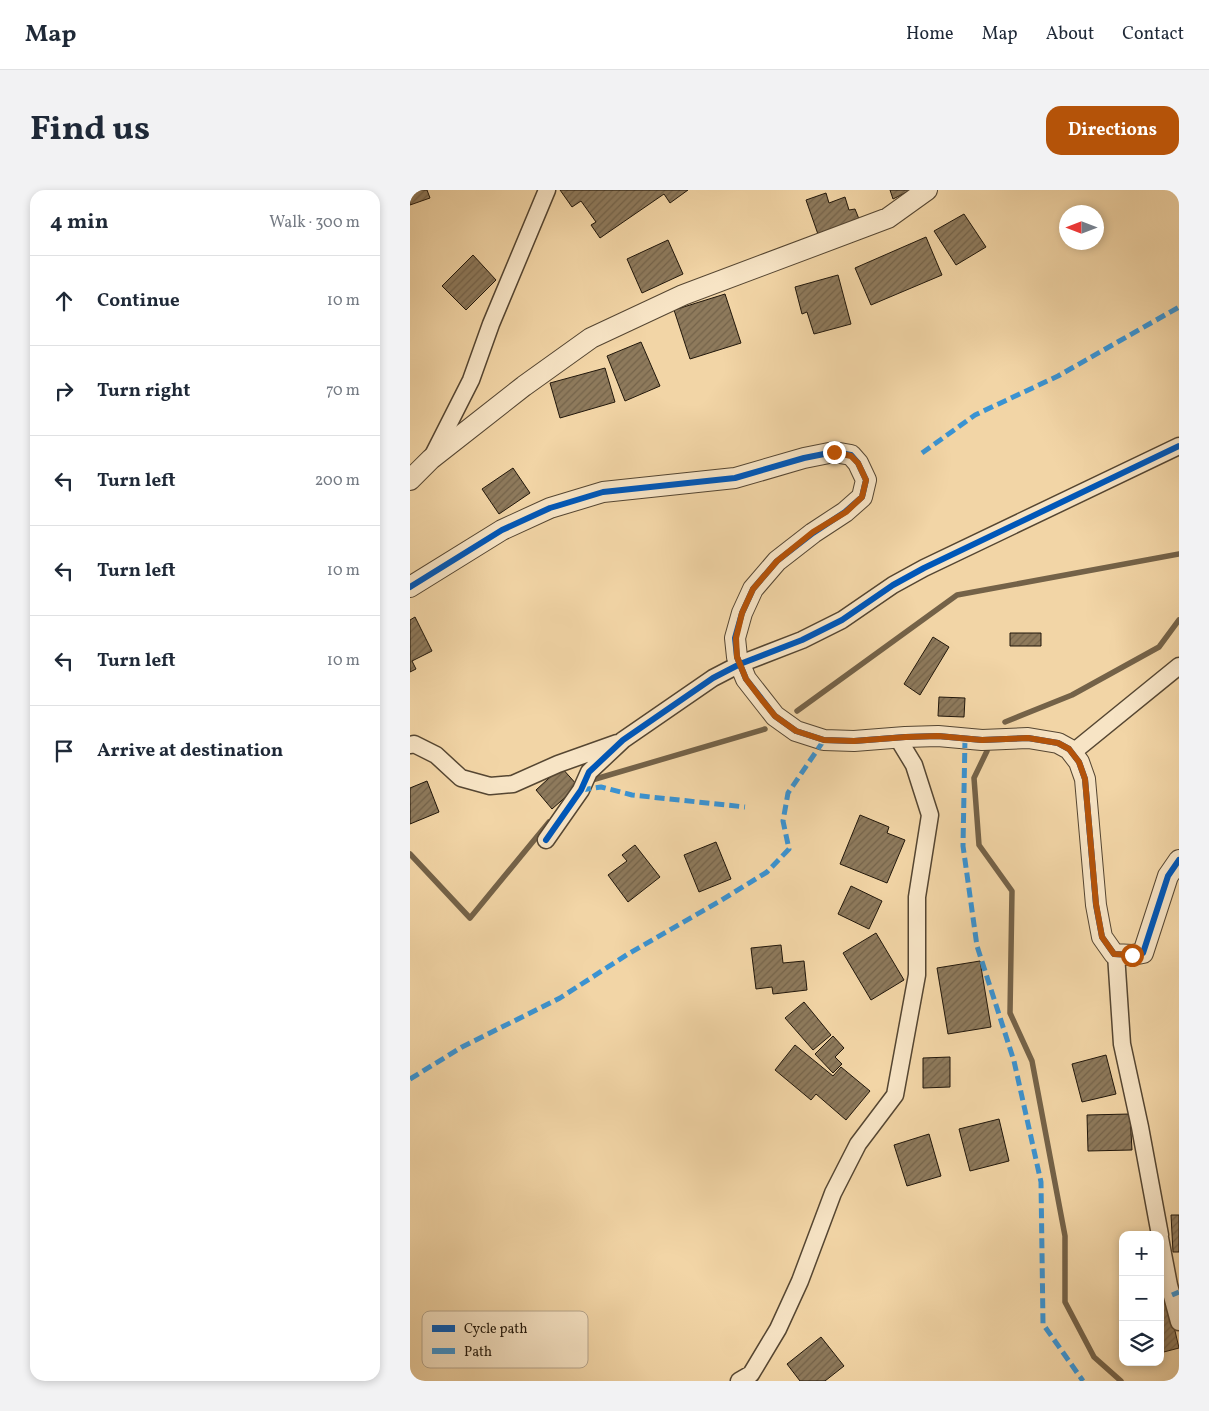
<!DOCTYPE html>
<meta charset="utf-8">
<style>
body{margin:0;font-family:Vollkorn,serif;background:#f2f2f3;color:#1f2937}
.controls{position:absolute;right:15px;bottom:15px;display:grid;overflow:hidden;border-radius:10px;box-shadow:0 2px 8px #0003}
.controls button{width:45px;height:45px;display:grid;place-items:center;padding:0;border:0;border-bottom:1px solid #e0e1e3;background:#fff;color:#1f2937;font:25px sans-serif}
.compass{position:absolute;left:649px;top:15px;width:45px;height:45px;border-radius:50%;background:#fff;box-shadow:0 2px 8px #0003;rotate:270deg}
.stop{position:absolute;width:15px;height:15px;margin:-11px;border:4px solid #b45309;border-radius:50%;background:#fff}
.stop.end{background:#b45309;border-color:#fff;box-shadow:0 1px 5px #0008}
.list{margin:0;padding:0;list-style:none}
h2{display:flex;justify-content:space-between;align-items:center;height:65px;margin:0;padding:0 20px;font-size:21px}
h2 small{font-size:16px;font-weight:400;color:#747a83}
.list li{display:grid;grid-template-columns:32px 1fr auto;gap:15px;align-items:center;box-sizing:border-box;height:90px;padding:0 20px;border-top:1px solid #e0e1e3}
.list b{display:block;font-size:19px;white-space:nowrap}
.list em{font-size:16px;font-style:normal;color:#747a83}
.icon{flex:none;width:28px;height:28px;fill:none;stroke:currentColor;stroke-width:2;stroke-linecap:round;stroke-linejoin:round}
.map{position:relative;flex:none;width:769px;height:1191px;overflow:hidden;border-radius:15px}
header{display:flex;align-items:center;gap:30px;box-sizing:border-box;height:70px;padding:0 25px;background:#fff;border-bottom:1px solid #e0e1e3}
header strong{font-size:24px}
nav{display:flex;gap:28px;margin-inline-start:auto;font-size:18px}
.intro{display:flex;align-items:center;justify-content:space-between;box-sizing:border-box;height:120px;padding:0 30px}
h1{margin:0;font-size:35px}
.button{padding:12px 22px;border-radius:15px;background:#b45309;color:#fff;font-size:18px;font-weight:700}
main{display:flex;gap:30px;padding:0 30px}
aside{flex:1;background:#fff;border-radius:15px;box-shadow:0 2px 8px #0003}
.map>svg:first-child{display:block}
</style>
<header>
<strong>Map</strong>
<nav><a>Home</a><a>Map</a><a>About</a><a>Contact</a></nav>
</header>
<div class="intro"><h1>Find us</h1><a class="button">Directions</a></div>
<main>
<aside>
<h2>4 min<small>Walk · 300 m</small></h2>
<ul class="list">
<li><svg class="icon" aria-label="ahead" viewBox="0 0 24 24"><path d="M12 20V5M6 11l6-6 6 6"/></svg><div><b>Continue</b></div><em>10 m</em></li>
<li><svg class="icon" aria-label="right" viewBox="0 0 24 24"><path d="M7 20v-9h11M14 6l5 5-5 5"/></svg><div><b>Turn right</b></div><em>70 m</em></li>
<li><svg class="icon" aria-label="left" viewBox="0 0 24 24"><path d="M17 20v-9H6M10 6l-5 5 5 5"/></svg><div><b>Turn left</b></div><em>200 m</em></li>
<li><svg class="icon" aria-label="left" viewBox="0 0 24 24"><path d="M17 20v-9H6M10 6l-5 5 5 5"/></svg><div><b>Turn left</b></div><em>10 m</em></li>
<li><svg class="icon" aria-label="left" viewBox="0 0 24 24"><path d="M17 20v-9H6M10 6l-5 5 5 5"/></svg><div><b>Turn left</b></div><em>10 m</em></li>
<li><svg class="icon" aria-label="arrive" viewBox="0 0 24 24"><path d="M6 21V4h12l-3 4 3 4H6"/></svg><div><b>Arrive at destination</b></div></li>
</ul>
</aside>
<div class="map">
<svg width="769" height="1191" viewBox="0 0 769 1191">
<defs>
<pattern id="building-hatch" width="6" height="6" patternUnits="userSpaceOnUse" patternTransform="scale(1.25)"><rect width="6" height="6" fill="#8e7a5c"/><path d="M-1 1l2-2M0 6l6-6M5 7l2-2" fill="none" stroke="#74634a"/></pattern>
</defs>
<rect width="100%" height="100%" fill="#f2d5a6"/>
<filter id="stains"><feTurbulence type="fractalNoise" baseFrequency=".004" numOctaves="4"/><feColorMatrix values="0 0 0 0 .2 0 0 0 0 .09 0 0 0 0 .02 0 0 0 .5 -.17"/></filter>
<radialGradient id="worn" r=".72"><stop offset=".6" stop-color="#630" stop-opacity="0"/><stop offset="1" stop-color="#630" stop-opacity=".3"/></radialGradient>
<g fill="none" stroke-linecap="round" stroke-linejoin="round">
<path stroke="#746248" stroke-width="5.5" d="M 387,521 L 547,405 L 769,364
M 595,532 L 662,505 L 749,457 L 769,430
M 577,561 L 564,588 L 569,655 L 602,701 L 600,823 L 622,871 L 655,1046 L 655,1112 L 684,1167 L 711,1191
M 182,590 L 355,539
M 0,664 L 60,728 L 139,632"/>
</g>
<path fill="url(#building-hatch)" stroke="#21170b" d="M 0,0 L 17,0 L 20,8 L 0,15 Z
M 150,0 L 278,0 L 260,13 L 254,4 L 190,48 L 181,35 L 186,32 L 171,11 L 162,17 Z
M 480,0 L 501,0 L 483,9 Z
M 416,3 L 419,13 L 435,7 L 439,20 L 445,19 L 451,34 L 410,50 L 396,10 Z
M 554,24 L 576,57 L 546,75 L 524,41 Z
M 516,47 L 532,85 L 461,115 L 445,78 Z
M 258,50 L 273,84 L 232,103 L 217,69 Z
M 63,65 L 86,90 L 56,120 L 32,96 Z
M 428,85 L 441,134 L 404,144 L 397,122 L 392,124 L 385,97 Z
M 315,104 L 331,153 L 280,169 L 264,120 Z
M 231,152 L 250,196 L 215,211 L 197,166 Z
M 195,178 L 205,212 L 150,228 L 140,193 Z
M 103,278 L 120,303 L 89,324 L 72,299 Z
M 5,427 L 22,461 L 2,471 L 6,479 L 0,482 L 0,430 Z
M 600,443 L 631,443 L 631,456 L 600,456 Z
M 523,447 L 539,457 L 510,505 L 494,494 Z
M 529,507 L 555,508 L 554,527 L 528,526 Z
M 151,577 L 168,596 L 142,619 L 126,600 Z
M 17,591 L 29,622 L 0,634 L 0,598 Z
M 450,625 L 479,637 L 477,643 L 495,650 L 477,693 L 430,674 Z
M 306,652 L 321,689 L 289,702 L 274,665 Z
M 225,655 L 250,687 L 218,712 L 198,685 L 217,671 L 212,665 Z
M 441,696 L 472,711 L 459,739 L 428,724 Z
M 466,743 L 494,790 L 461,810 L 433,763 Z
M 371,755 L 373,773 L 394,771 L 397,800 L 363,804 L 362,797 L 346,799 L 341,758 Z
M 570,771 L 581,837 L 538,844 L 527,778 Z
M 394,812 L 421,845 L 403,860 L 375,828 Z
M 423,846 L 434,858 L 425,867 L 432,874 L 423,883 L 405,864 Z
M 385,855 L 423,886 L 431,877 L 460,901 L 436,930 L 406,904 L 401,910 L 365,880 Z
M 696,865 L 706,904 L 672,912 L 662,874 Z
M 540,867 L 540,897 L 513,898 L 513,868 Z
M 720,924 L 722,960 L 678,961 L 677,925 Z
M 589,929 L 599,971 L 560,981 L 549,939 Z
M 519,944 L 531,986 L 497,996 L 484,955 Z
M 761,1025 L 769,1025 L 769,1062 L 763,1062 Z
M 754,1094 L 769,1158 L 750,1163 L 750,1095 Z
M 411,1147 L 434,1176 L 415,1191 L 390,1191 L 377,1174 Z"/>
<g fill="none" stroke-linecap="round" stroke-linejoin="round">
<defs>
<path id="minor" d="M 22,267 L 61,190 L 81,134 L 137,0
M 0,555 L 4,554 L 26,565 L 51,588 L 80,596 L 103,594 L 148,574 L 207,553
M 662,563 L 769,476
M 136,650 L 171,600 L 179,582 L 213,550 L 303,488 L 330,474 L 392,450 L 432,430 L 483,395 L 514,378 L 769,256
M 706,764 L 712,854 L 730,937 L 750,1045
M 750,1048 L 759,1095 L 769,1132
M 329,1191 L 341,1184 L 368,1139 L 390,1091 L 423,1003 L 448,954 L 485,905 L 507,785 L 507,707 L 520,625 L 504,575 L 487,547"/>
<path id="tertiary" d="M 0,290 L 21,269 L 114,196 L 181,148 L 273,105 L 478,28 L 517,0
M 0,397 L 92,340 L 140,318 L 193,302 L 325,288 L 394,268 L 424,262 L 441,265 L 448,273 L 456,290 L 452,307 L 435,322 L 403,343 L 367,371 L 343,399 L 332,423 L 325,448 L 327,467 L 336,489 L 365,526 L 386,541 L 414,550 L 444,551 L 495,547 L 528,546 L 572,550 L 618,548 L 648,553 L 659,559 L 669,572 L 675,589 L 686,715 L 692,747 L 704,764 L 722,765 L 733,763 L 758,686 L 769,670"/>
</defs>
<use href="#minor" stroke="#554632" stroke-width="19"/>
<use href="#tertiary" stroke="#554632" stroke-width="22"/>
<use href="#minor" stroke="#f7e4c5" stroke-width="16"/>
<use href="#tertiary" stroke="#f7e4c5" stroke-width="20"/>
<path stroke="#3a93d2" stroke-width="5" stroke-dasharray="10 5" stroke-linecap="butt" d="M 512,263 L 565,225 L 648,186 L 769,117
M 555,548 L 553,656 L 567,756 L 604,871 L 631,992 L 633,1134 L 673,1191
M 171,600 L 191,597 L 222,605 L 335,617
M 0,889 L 52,857 L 150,808 L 218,764 L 310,711 L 357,682 L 379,659 L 373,631 L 378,603 L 414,550
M 762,1105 L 769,1102"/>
<defs>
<path id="cycleway" d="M 0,397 L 92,340 L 140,318 L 193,302 L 325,288 L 394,268 L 424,262 L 441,265 L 448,273 L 456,290 L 452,307 L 435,322 L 403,343 L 367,371 L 343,399 L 332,423 L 325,448 L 327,467 L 336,489 L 365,526 L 386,541 L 414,550 L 444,551 L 495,547 L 528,546 L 572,550 L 618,548 L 648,553 L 659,559 L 669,572 L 675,589 L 686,715 L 692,747 L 704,764 L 722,765 L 733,763 L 758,686 L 769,670
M 136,650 L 171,600 L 179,582 L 213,550 L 303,488 L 330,474 L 392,450 L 432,430 L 483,395 L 514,378 L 769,256"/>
</defs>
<use href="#cycleway" stroke="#f7e4c5" stroke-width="9"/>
<use href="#cycleway" stroke="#0057b8" stroke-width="6"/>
</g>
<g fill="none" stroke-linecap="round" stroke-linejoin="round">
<path stroke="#b45309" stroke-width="6" d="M 424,262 L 441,266 L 448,273 L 456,290 L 452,307 L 436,322 L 403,342 L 367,371 L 343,399 L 332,423 L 326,448 L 327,467 L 336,489 L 352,510 L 365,526 L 386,541 L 414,550 L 444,551 L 496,547 L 528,546 L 572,550 L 618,548 L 648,553 L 659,559 L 669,572 L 675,589 L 686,714 L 692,747 L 704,764 L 722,765"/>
</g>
<rect x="12" y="1121" width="166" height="57" rx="8" fill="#f7e4c5" stroke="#b7a68d" stroke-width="1"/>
<rect x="22" y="1135" width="23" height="7" fill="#0057b8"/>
<rect x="22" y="1158" width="23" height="6" fill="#3a93d2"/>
<g font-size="14" fill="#21170b">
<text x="54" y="1143">Cycle path</text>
<text x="54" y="1166">Path</text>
</g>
<rect width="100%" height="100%" filter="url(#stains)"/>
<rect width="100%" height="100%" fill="url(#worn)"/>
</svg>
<div class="controls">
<button>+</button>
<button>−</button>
<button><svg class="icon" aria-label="layers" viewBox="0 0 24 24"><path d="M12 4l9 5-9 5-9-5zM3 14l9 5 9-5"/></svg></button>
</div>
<svg class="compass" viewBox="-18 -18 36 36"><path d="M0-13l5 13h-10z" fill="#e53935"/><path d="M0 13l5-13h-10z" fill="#747a83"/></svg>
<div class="stop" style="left:722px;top:765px"></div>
<div class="stop end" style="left:424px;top:262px"></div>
</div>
</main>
